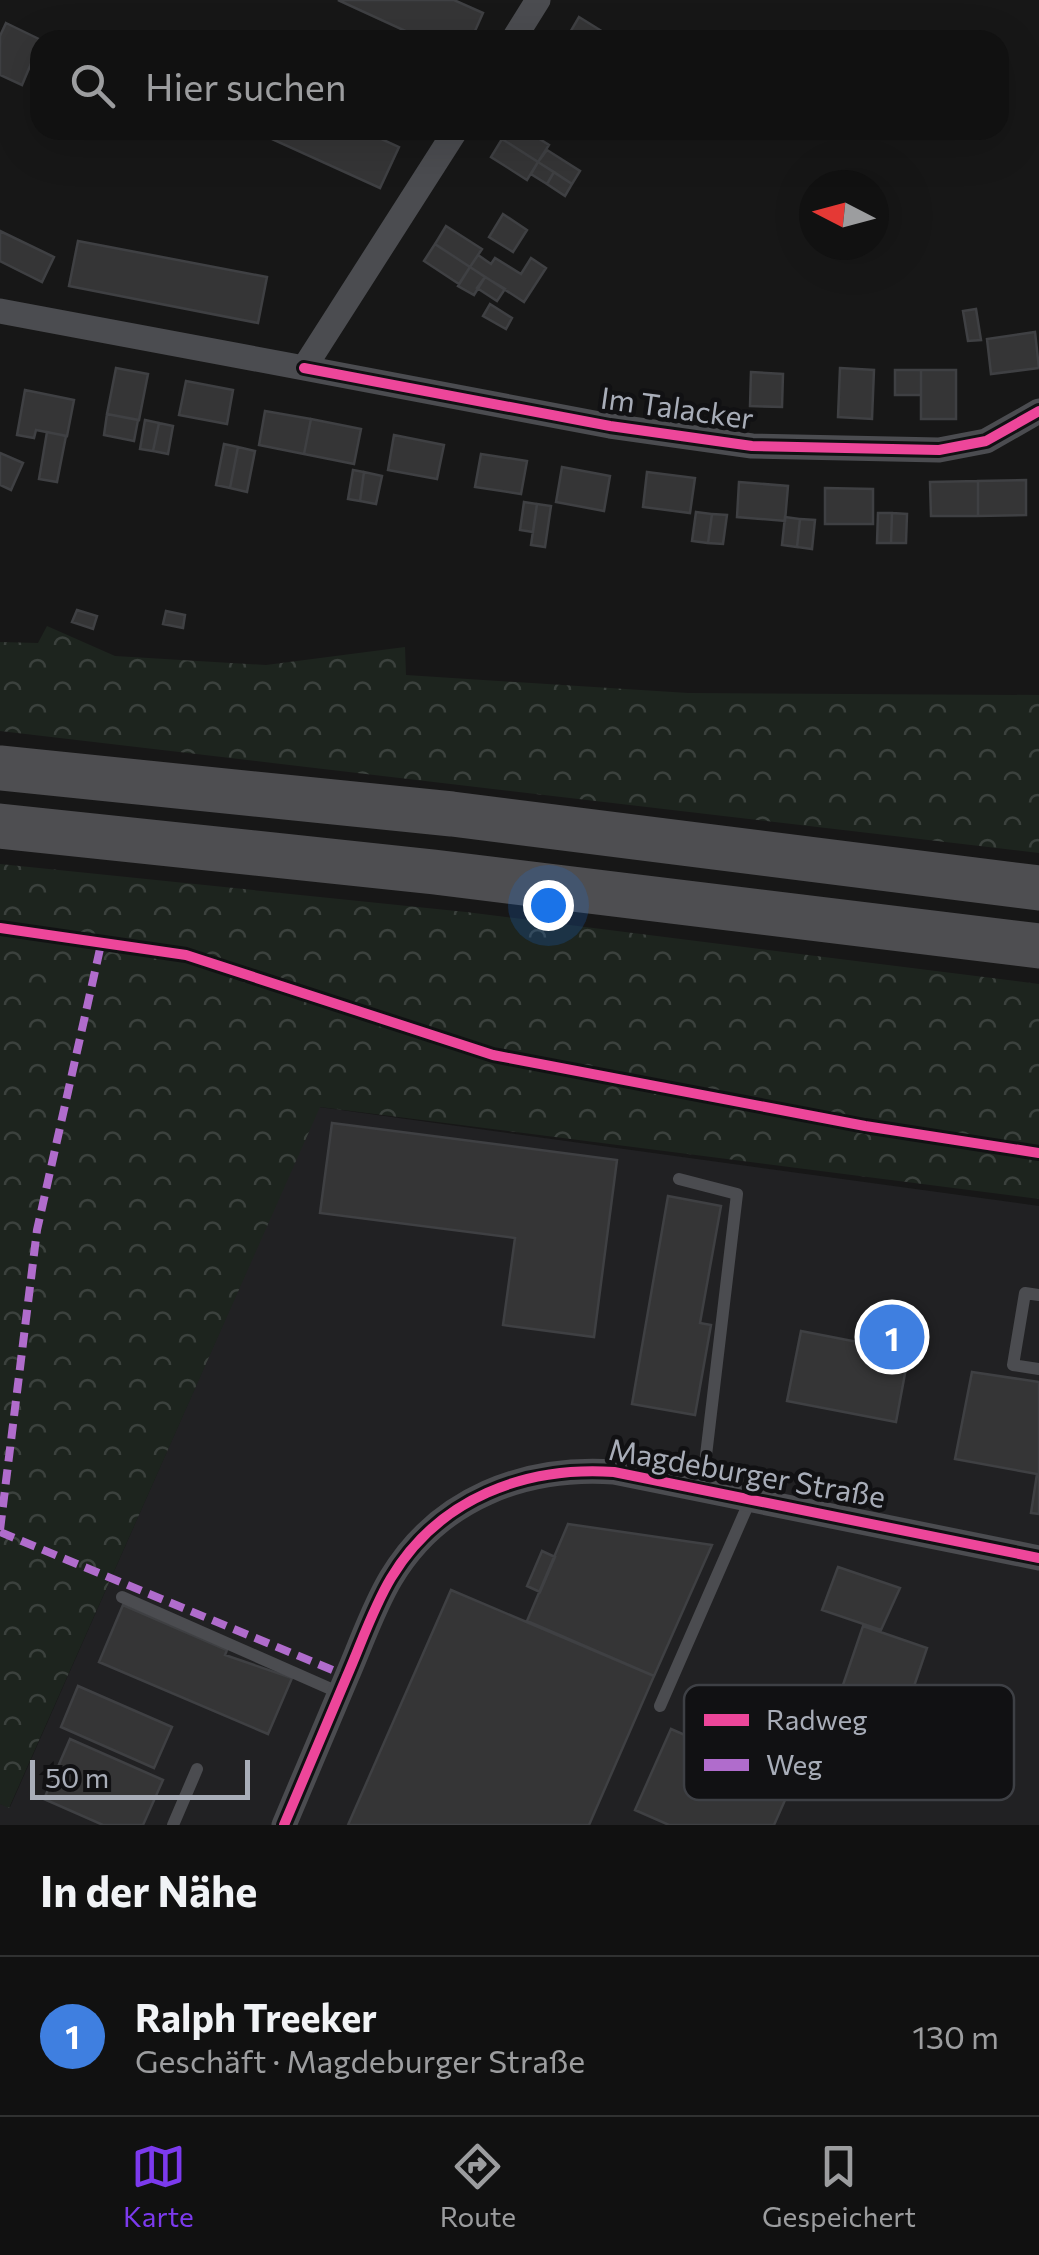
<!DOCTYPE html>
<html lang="de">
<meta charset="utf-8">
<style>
body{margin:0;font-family:Commissioner,sans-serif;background:#1a1a1a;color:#f1f3f6}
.compass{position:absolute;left:799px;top:170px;width:90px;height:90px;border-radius:50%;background:#111;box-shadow:0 10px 40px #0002;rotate:276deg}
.scale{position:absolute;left:30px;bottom:25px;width:220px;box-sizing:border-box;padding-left:10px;border:5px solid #a8adb8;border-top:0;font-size:28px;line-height:35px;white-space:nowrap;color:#a8adb8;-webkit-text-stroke:8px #111113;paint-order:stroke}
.you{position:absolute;left:548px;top:905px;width:35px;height:35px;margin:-25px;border:8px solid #fff;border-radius:50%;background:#1a73e8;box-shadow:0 0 0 15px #1a73e833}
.badge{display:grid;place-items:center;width:65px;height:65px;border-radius:50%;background:#7c3aed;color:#fff;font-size:32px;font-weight:700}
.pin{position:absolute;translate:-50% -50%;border:5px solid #fff;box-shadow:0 2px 10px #0006}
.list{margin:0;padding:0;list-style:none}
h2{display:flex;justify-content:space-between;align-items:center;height:130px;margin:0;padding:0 40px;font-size:42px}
h2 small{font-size:32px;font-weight:400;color:#9c9d9f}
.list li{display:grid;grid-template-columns:65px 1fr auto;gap:30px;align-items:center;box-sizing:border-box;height:160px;padding:0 40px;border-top:2px solid #303131}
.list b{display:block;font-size:38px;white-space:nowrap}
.list p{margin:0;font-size:32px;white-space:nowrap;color:#9c9d9f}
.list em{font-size:32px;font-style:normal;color:#9c9d9f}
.icon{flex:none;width:55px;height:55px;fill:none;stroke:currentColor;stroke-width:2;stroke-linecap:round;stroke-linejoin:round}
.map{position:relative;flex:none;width:1039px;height:1825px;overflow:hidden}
.search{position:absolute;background:#111;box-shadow:0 10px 40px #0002;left:30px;right:30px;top:30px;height:110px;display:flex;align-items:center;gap:25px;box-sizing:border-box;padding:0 35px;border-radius:30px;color:#9c9d9f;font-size:38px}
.sheet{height:290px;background:#111}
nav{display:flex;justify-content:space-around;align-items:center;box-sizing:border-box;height:140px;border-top:2px solid #303131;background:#111;font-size:28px;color:#9c9d9f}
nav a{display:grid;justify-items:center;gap:5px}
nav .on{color:#7c3aed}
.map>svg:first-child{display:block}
</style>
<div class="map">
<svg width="1039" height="1825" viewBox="0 0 1039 1825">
<defs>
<pattern id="forest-crowns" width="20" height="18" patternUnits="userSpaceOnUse" patternTransform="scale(2.5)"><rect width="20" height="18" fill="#1d241e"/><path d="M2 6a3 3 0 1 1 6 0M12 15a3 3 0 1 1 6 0" fill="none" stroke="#3b413d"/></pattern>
</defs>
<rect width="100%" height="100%" fill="#171717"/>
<path fill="#212123" d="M 319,1107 L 1039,1206 L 1039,1825 L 0,1825 L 0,1804 L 10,1807 Z"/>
<path fill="url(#forest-crowns)" d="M 47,626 L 115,656 L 266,665 L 405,647 L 406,675 L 688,693 L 1039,695 L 1039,853 L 0,731 L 0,642 L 38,643 Z
M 0,864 L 466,912 L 1039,984 L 1039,1199 L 320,1107 L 9,1808 L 0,1804 Z"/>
<path fill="#353536" stroke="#3f4043" stroke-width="2.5" d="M 338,0 L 454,0 L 483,13 L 471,40 L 425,40 Z
M 579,17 L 616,40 L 578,40 L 569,34 Z
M 6,23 L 41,40 L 22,85 L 0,75 L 0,36 Z
M 252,130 L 362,130 L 399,147 L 380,188 Z
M 509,130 L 525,130 L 549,145 L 538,162 L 502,139 Z
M 502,139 L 538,162 L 527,180 L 491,157 Z
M 547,150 L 580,171 L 572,184 L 538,162 Z
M 538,162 L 554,172 L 547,184 L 531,174 Z
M 554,172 L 572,184 L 565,196 L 547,184 Z
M 503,214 L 527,230 L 513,252 L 489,237 Z
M 446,226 L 482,249 L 470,267 L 435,244 Z
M 0,231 L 54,257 L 42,282 L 0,261 Z
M 78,241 L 267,277 L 258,323 L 69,286 Z
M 435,244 L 470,267 L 459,284 L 424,261 Z
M 478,255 L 491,264 L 495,258 L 521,274 L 531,258 L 546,268 L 524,302 L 470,267 Z
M 470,267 L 485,277 L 474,295 L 458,286 Z
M 485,277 L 505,289 L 497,301 L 477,288 Z
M 490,304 L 512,318 L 506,329 L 483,316 Z
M 976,309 L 981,340 L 968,341 L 963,311 Z
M 1035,332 L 1039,368 L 991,374 L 987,339 Z
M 116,368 L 148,374 L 139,420 L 107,414 Z
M 840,368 L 874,370 L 872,419 L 838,417 Z
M 895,370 L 921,370 L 921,395 L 895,395 Z
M 921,370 L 956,370 L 956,419 L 921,419 Z
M 751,372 L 783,374 L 782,407 L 750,406 Z
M 186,381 L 233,390 L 227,424 L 179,415 Z
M 25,390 L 74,400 L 67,436 L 36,430 L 34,438 L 17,435 Z
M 265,411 L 311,419 L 304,454 L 259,445 Z
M 107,414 L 138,420 L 134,441 L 104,435 Z
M 311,419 L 361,429 L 354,464 L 304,454 Z
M 145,420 L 159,423 L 153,451 L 140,449 Z
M 159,423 L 173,426 L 168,454 L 153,451 Z
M 47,432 L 66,436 L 57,482 L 39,479 Z
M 394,435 L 444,445 L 437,479 L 388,470 Z
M 224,444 L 238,447 L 230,488 L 216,485 Z
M 238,447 L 255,451 L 247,492 L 230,488 Z
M 0,453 L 23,463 L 11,490 L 0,485 Z
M 481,454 L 527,461 L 521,494 L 475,487 Z
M 562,467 L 610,476 L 604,511 L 556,502 Z
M 353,470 L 364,472 L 360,501 L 348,499 Z
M 364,472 L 382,476 L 376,504 L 360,501 Z
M 647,472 L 695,478 L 690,513 L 643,507 Z
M 1026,480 L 1026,515 L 978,516 L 978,481 Z
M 978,481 L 978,516 L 931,516 L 930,482 Z
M 739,482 L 788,486 L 785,521 L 737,517 Z
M 825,488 L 873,489 L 873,524 L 825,524 Z
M 524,502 L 537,504 L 533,532 L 520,530 Z
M 537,504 L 551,506 L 545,547 L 531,545 Z
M 696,512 L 712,514 L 708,543 L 692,541 Z
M 878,513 L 892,513 L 891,543 L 877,543 Z
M 892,513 L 907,514 L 906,543 L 891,543 Z
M 712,514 L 727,515 L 723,544 L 708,543 Z
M 785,517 L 800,519 L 797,547 L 782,545 Z
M 800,519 L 815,520 L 812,549 L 797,547 Z
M 77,610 L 97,616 L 93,629 L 72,622 Z
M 166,611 L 185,615 L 183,628 L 163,624 Z
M 332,1123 L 617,1160 L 594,1337 L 503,1325 L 515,1238 L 320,1213 Z
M 668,1196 L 721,1206 L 700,1323 L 711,1325 L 695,1415 L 632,1404 Z
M 801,1331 L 909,1352 L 896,1422 L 787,1401 Z
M 972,1372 L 1039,1382 L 1039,1514 L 1031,1513 L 1037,1474 L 955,1459 Z
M 568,1524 L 712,1545 L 654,1676 L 527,1621 Z
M 542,1551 L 555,1557 L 540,1592 L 527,1586 Z
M 838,1567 L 900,1588 L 881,1630 L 822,1610 Z
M 451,1590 L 654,1676 L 589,1825 L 348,1825 Z
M 123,1605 L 227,1650 L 225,1655 L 292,1678 L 268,1734 L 99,1662 Z
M 863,1626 L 927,1648 L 891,1754 L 827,1732 Z
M 78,1686 L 172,1727 L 154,1768 L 61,1727 Z
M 671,1729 L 793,1782 L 774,1825 L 669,1825 L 635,1810 Z
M 70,1739 L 163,1780 L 143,1825 L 103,1825 L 44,1799 Z"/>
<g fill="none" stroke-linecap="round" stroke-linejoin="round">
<path stroke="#4b4c50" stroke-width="12" d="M 679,1179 L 737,1194 L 702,1489
M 1039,1295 L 1025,1293 L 1013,1365 L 1039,1369
M 122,1597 L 340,1693
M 660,1706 L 751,1498
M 173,1825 L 197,1769"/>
<path stroke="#4b4c50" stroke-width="25" d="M 513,40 L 538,0
M 0,311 L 304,368 L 456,130
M 304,368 L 610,426 L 752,446 L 939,450 L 986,441 L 1039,411
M 284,1825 C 305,1775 326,1726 347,1676 C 361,1644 373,1608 391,1578 C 439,1498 525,1466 614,1472 L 1039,1558"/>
<path stroke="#4e4e51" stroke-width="45" d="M 0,768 L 452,814 L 1039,888
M 0,826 L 434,872 L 1039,946"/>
<path stroke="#b06ccc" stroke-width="8" stroke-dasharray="15 8" stroke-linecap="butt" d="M 0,1530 L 37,1230 L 102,940
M 0,1532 L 347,1676"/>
<defs>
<path id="cycleway" d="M 304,368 L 610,426 L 752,446 L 939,450 L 986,441 L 1039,411
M 0,928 L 186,955 L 493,1055 L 865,1126 L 1039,1153
M 284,1825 C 305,1775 326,1726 347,1676 C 361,1644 373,1608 391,1578 C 439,1498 525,1466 614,1472 L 1039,1558"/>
</defs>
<use href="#cycleway" stroke="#111113" stroke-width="16"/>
<use href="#cycleway" stroke="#ed469a" stroke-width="10"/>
</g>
<g text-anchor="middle" stroke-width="9" stroke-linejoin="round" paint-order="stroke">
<g font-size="30" fill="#a8adb8" stroke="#111113">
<text transform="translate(677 409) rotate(8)" y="10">Im Talacker</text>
<text transform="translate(747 1474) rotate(10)" y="10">Magdeburger Straße</text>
</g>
</g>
<rect x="684" y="1685" width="330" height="115" rx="15" fill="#111113" stroke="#3e4045" stroke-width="2.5"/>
<rect x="704" y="1714" width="45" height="12" fill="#ed469a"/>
<rect x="704" y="1759" width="45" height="12" fill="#b06ccc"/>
<g font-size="28" fill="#a8adb8">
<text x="766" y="1730">Radweg</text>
<text x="766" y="1775">Weg</text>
</g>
</svg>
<svg class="compass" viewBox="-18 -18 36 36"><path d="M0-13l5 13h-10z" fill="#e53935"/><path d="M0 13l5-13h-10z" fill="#9c9d9f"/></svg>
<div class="scale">50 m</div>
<div class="you"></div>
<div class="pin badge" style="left:892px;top:1337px;background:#3f7fe0">1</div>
<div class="search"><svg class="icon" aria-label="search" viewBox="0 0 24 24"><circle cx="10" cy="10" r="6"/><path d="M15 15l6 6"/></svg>Hier suchen</div>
</div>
<section class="sheet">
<h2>In der Nähe<small></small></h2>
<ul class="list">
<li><span class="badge" style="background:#3f7fe0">1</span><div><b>Ralph Treeker</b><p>Geschäft · Magdeburger Straße</p></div><em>130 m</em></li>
</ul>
</section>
<nav>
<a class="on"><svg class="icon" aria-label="map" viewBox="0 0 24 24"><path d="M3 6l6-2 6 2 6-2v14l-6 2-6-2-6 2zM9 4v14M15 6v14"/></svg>Karte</a>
<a><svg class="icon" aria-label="directions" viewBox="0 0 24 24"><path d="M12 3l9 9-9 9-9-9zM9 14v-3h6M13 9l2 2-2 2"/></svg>Route</a>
<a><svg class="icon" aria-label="saved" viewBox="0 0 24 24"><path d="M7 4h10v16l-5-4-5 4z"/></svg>Gespeichert</a>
</nav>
